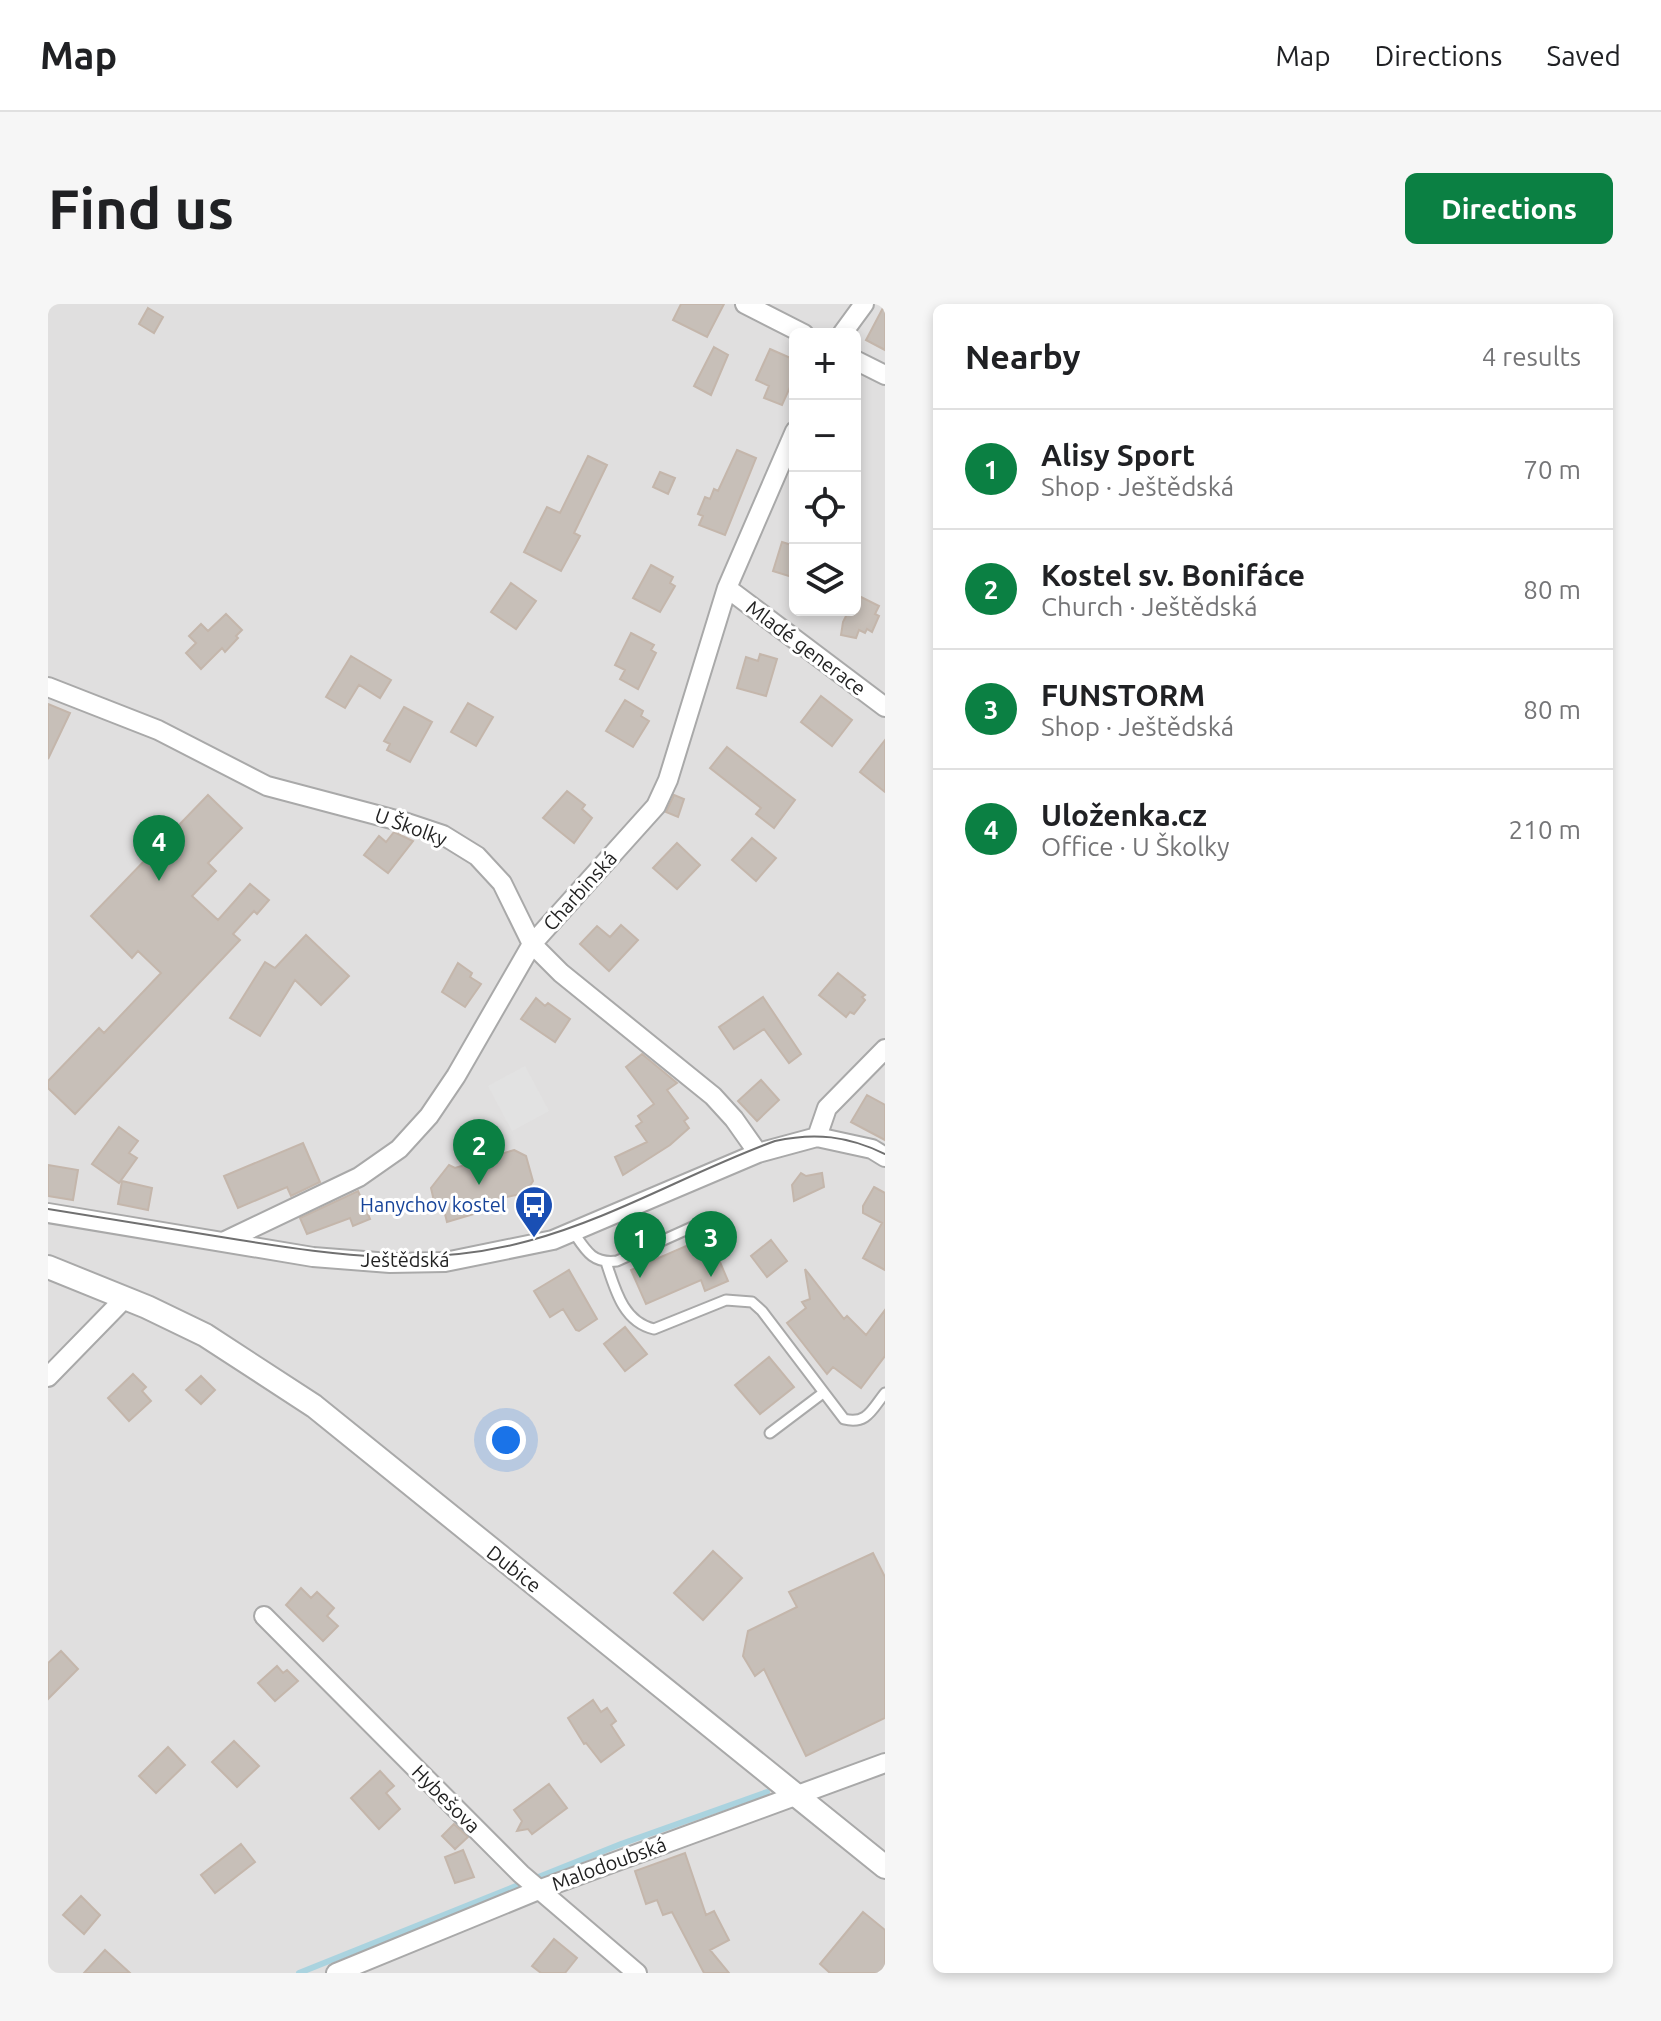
<!DOCTYPE html>
<meta charset="utf-8">
<style>
body{margin:0;font-family:Ubuntu,sans-serif;background:#f6f6f6;color:#202124}
.controls{position:absolute;right:24px;top:24px;display:grid;overflow:hidden;border-radius:12px;box-shadow:0 4px 12px #0003}
.controls button{width:72px;height:72px;display:grid;place-items:center;padding:0;border:0;border-bottom:2px solid #e0e0e0;background:#fff;color:#202124;font:40px sans-serif}
.you{position:absolute;left:458px;top:1136px;width:28px;height:28px;margin:-20px;border:6px solid #fff;border-radius:50%;background:#1a73e8;box-shadow:0 0 0 12px #1a73e833}
.badge{display:grid;place-items:center;width:52px;height:52px;border-radius:50%;background:#0b8043;color:#fff;font-size:26px;font-weight:700}
.pin{position:absolute;translate:-50% -66px;filter:drop-shadow(0 2px 4px #0008)}
.pin::after{content:'';position:absolute;top:42px;width:28px;height:24px;background:inherit;clip-path:polygon(0 0,100% 0,50% 100%)}
.list{margin:0;padding:0;list-style:none}
h2{display:flex;justify-content:space-between;align-items:center;height:104px;margin:0;padding:0 32px;font-size:34px}
h2 small{font-size:26px;font-weight:400;color:#757577}
.list li{display:grid;grid-template-columns:52px 1fr auto;gap:24px;align-items:center;box-sizing:border-box;height:120px;padding:0 32px;border-top:2px solid #e0e0e0}
.list b{display:block;font-size:30px;white-space:nowrap}
.list p{margin:0;font-size:26px;white-space:nowrap;color:#757577}
.list em{font-size:26px;font-style:normal;color:#757577}
.icon{flex:none;width:44px;height:44px;fill:none;stroke:currentColor;stroke-width:2;stroke-linecap:round;stroke-linejoin:round}
.map{position:relative;flex:none;width:837px;height:1669px;overflow:hidden;border-radius:12px}
header{display:flex;align-items:center;gap:48px;box-sizing:border-box;height:112px;padding:0 40px;background:#fff;border-bottom:2px solid #e0e0e0}
header strong{font-size:38px}
nav{display:flex;gap:44px;margin-inline-start:auto;font-size:28px}
.intro{display:flex;align-items:center;justify-content:space-between;box-sizing:border-box;height:192px;padding:0 48px}
h1{margin:0;font-size:56px}
.button{padding:20px 36px;border-radius:12px;background:#0b8043;color:#fff;font-size:28px;font-weight:700}
main{display:flex;gap:48px;padding:0 48px}
aside{flex:1;background:#fff;border-radius:12px;box-shadow:0 4px 12px #0003}
.map>svg:first-child{display:block}
</style>
<header>
<strong>Map</strong>
<nav><a>Map</a><a>Directions</a><a>Saved</a></nav>
</header>
<div class="intro"><h1>Find us</h1><a class="button">Directions</a></div>
<main>
<div class="map">
<svg width="837" height="1669" viewBox="0 0 837 1669">
<rect width="100%" height="100%" fill="#f2efe9"/>
<path fill="#e0dfdf" fill-rule="evenodd" d="M 0,0 L 837,0 L 837,1669 L 0,1669 ZM 747,30 L 807,30 L 807,306 L 747,306 Z"/>
<path fill="#e2e2e2" d="M 477,762 L 501,807 L 464,827 L 440,782 Z"/>
<g fill="none" stroke-linecap="round" stroke-linejoin="round">
<path stroke="#aad3df" stroke-width="6" d="M 251,1669 L 573,1540 L 719,1488"/>
</g>
<path fill="#c7bfb8" stroke="#c4b6ab" stroke-width="2" d="M 633,0 L 676,0 L 659,33 L 625,16 Z
M 837,0 L 837,46 L 818,36 Z
M 100,4 L 115,13 L 106,29 L 91,20 Z
M 666,43 L 680,51 L 663,91 L 646,82 Z
M 722,45 L 747,56 L 747,72 L 734,101 L 716,94 L 721,82 L 708,76 Z
M 689,146 L 708,154 L 677,231 L 651,221 L 655,212 L 650,210 L 657,193 L 662,195 L 666,185 L 670,187 Z
M 540,152 L 559,161 L 526,229 L 532,232 L 513,267 L 476,248 L 499,203 L 512,209 Z
M 612,168 L 627,174 L 620,190 L 605,183 Z
M 734,238 L 747,242 L 747,274 L 725,267 Z
M 603,261 L 625,273 L 622,279 L 627,282 L 612,308 L 585,294 Z
M 463,279 L 488,297 L 468,325 L 443,308 Z
M 807,290 L 831,302 L 827,310 L 831,312 L 824,328 L 819,325 L 817,329 L 811,326 L 808,334 L 793,331 L 795,318 L 801,306 L 807,306 Z
M 178,310 L 194,326 L 188,332 L 190,334 L 177,348 L 174,344 L 153,365 L 138,349 L 148,339 L 141,332 L 153,320 L 160,327 Z
M 583,329 L 606,341 L 603,346 L 608,349 L 590,385 L 572,375 L 577,366 L 567,361 Z
M 712,350 L 729,355 L 718,392 L 689,384 L 698,353 L 710,357 Z
M 303,352 L 343,376 L 332,394 L 311,381 L 297,404 L 278,393 Z
M 773,392 L 804,416 L 784,442 L 753,418 Z
M 577,396 L 595,407 L 593,412 L 601,417 L 585,443 L 558,427 Z
M 420,399 L 445,413 L 428,442 L 403,428 Z
M 0,400 L 22,409 L 0,455 Z
M 356,403 L 384,418 L 362,458 L 339,446 L 342,440 L 336,437 Z
M 837,436 L 837,488 L 812,468 Z
M 679,443 L 747,496 L 726,524 L 708,510 L 713,504 L 662,464 Z
M 519,487 L 537,501 L 534,505 L 544,514 L 526,539 L 495,514 Z
M 160,491 L 194,524 L 160,559 L 168,567 L 144,592 L 170,616 L 202,580 L 221,596 L 209,610 L 206,607 L 185,630 L 192,636 L 27,810 L 0,784 L 0,777 L 51,724 L 56,729 L 113,669 L 90,647 L 84,654 L 43,612 Z
M 626,491 L 636,495 L 630,513 L 618,508 Z
M 346,528 L 365,537 L 340,569 L 316,551 L 331,532 L 338,538 Z
M 704,534 L 728,554 L 708,577 L 684,556 Z
M 629,539 L 652,561 L 629,585 L 605,564 Z
M 573,621 L 590,636 L 561,667 L 532,640 L 549,622 L 562,633 Z
M 258,631 L 301,672 L 273,701 L 247,676 L 212,732 L 182,714 L 217,658 L 227,664 Z
M 410,659 L 424,669 L 422,673 L 433,680 L 417,703 L 394,688 Z
M 790,669 L 817,691 L 814,693 L 817,696 L 806,710 L 802,708 L 798,713 L 771,691 Z
M 715,693 L 753,750 L 741,759 L 716,725 L 686,745 L 671,723 Z
M 488,694 L 497,702 L 500,699 L 522,715 L 507,738 L 473,715 Z
M 594,750 L 629,779 L 619,786 L 640,814 L 636,817 L 641,824 L 622,841 L 575,871 L 567,853 L 599,838 L 588,822 L 594,818 L 590,812 L 606,800 L 578,763 Z
M 713,776 L 731,796 L 709,817 L 690,797 Z
M 819,791 L 837,801 L 837,836 L 803,818 Z
M 71,823 L 90,837 L 81,849 L 89,854 L 71,879 L 44,860 Z
M 255,839 L 272,878 L 243,892 L 239,883 L 190,904 L 176,872 Z
M 466,846 L 478,852 L 485,877 L 477,889 L 427,900 L 429,909 L 399,918 L 395,902 L 386,897 L 383,884 L 401,861 L 407,864 Z
M 0,861 L 30,866 L 25,896 L 0,892 Z
M 753,869 L 758,872 L 774,869 L 776,883 L 746,897 L 744,881 Z
M 74,877 L 104,884 L 100,906 L 70,900 Z
M 826,883 L 837,889 L 837,966 L 815,954 L 834,919 L 815,909 L 815,902 Z
M 310,887 L 322,915 L 305,922 L 302,914 L 259,930 L 252,914 Z
M 661,932 L 680,977 L 657,987 L 653,976 L 598,1000 L 583,966 Z
M 723,936 L 739,957 L 719,973 L 703,952 Z
M 757,965 L 796,1015 L 799,1012 L 818,1031 L 837,1006 L 837,1052 L 813,1084 L 785,1063 L 779,1070 L 739,1019 L 758,1004 L 754,998 L 762,995 Z
M 521,966 L 549,1015 L 531,1027 L 528,1026 L 515,1005 L 502,1013 L 486,987 Z
M 577,1023 L 599,1050 L 577,1067 L 556,1040 Z
M 721,1053 L 746,1083 L 712,1110 L 687,1081 Z
M 85,1070 L 98,1083 L 94,1087 L 103,1097 L 81,1117 L 60,1094 Z
M 153,1072 L 167,1086 L 153,1100 L 138,1086 Z
M 665,1247 L 694,1274 L 655,1316 L 626,1289 Z
M 825,1249 L 837,1273 L 837,1414 L 758,1452 L 716,1365 L 707,1372 L 695,1352 L 700,1327 L 749,1303 L 741,1288 Z
M 253,1284 L 263,1294 L 269,1288 L 286,1304 L 279,1312 L 290,1322 L 275,1337 L 238,1301 Z
M 13,1347 L 30,1365 L 0,1395 L 0,1359 Z
M 229,1362 L 235,1369 L 239,1366 L 250,1377 L 227,1397 L 210,1379 Z
M 545,1396 L 553,1408 L 559,1404 L 568,1417 L 563,1421 L 576,1441 L 553,1458 L 538,1439 L 536,1440 L 520,1414 Z
M 186,1437 L 211,1462 L 189,1483 L 164,1458 Z
M 120,1443 L 137,1461 L 108,1489 L 91,1472 Z
M 332,1467 L 346,1482 L 338,1489 L 352,1505 L 331,1525 L 303,1494 Z
M 501,1480 L 519,1504 L 484,1530 L 480,1525 L 469,1527 L 474,1517 L 466,1506 Z
M 406,1520 L 420,1533 L 407,1545 L 394,1532 Z
M 193,1540 L 207,1558 L 167,1589 L 153,1571 Z
M 415,1546 L 426,1573 L 407,1579 L 397,1553 Z
M 637,1549 L 658,1611 L 666,1607 L 681,1636 L 662,1646 L 681,1669 L 656,1669 L 624,1608 L 615,1611 L 609,1596 L 598,1600 L 587,1567 Z
M 33,1592 L 52,1611 L 36,1630 L 15,1611 Z
M 815,1608 L 837,1626 L 837,1669 L 782,1669 L 772,1660 Z
M 506,1635 L 529,1654 L 517,1669 L 493,1669 L 484,1662 Z
M 57,1646 L 82,1669 L 36,1669 Z"/>
<g fill="none" stroke-linecap="round" stroke-linejoin="round">
<defs>
<path id="service" d="M 526,929 C 538,947 545,960 569,957 L 651,920
M 558,958 C 567,985 575,1018 606,1025 L 678,996 L 704,998 L 714,1007 L 796,1115 C 819,1121 824,1105 837,1089
M 722,1129 L 775,1089"/>
<path id="minor" d="M 697,0 L 756,30
M 794,30 L 816,0
M 807,56 L 837,71
M 679,284 L 837,403
M 0,383 L 110,426 L 219,482 L 359,519 L 395,531 L 429,552 L 454,579 L 484,640 L 513,669 L 665,792 L 686,815 L 710,849
M 769,833 L 779,804 L 837,745
M 0,909 L 265,953 L 342,959 L 397,958 L 505,936 L 710,849 L 769,833 L 824,845 L 837,853
M 177,937 L 311,873 L 351,845 L 381,812 L 408,772 L 484,640 L 608,502 L 620,476 L 679,284 L 747,127
M 0,1073 L 77,994
M 216,1312 L 473,1570 L 589,1669
M 288,1669 L 493,1585 L 837,1459"/>
<path id="tertiary" d="M 0,963 L 99,1003 L 157,1031 L 266,1102 L 837,1563"/>
</defs>
<use href="#service" stroke="#a9a9a9" stroke-width="13"/>
<use href="#minor" stroke="#a9a9a9" stroke-width="22"/>
<use href="#tertiary" stroke="#a9a9a9" stroke-width="26"/>
<use href="#service" stroke="#fff" stroke-width="9"/>
<use href="#minor" stroke="#fff" stroke-width="18"/>
<use href="#tertiary" stroke="#fff" stroke-width="22"/>
<path stroke="#707070" stroke-width="2" d="M 0,905 C 64,915 128,926 192,936 C 292,952 380,964 480,937 C 566,914 644,867 727,837 C 767,828 800,832 837,850"/>
</g>
<defs>
<symbol id="bus-pin" viewBox="-11 -11 22 30"><path d="M0 17L-7.5 6A9.5 9.5 0 1 1 7.5 6Z" fill="#1a4fb4" stroke="#fff"/><path d="M-5-6H5V4H4V6H2V4H-2V6H-4V4H-5ZM-3.5-4V0h7V-4ZM-3.5 1.2v1.5H-2V1.2ZM2 1.2v1.5H3.5V1.2Z" fill="#fff"/></symbol>
</defs>
<g fill-rule="evenodd">
<use href="#bus-pin" x="464" y="879" width="44" height="60"/>
</g>
<g text-anchor="middle" stroke-width="6" stroke-linejoin="round" paint-order="stroke">
<g font-size="20" fill="#222" stroke="#fff">
<text transform="translate(758 344) rotate(37)" y="7">Mladé generace</text>
<text transform="translate(363 523) rotate(20)" y="7">U Školky</text>
<text transform="translate(532 587) rotate(-48)" y="7">Charbinská</text>
<text x="357" y="963">Ještědská</text>
<text transform="translate(466 1265) rotate(38)" y="7">Dubice</text>
<text transform="translate(398 1495) rotate(45)" y="7">Hybešova</text>
<text transform="translate(561 1560) rotate(-20)" y="7">Malodoubská</text>
</g>
<g font-size="20" fill="#164399" stroke="#fff" text-anchor="end">
<text x="458" y="908">Hanychov kostel</text>
</g>
</g>
</svg>
<div class="controls">
<button>+</button>
<button>−</button>
<button><svg class="icon" aria-label="locate" viewBox="0 0 24 24"><circle cx="12" cy="12" r="6"/><path d="M12 2v4M12 18v4M2 12h4M18 12h4"/></svg></button>
<button><svg class="icon" aria-label="layers" viewBox="0 0 24 24"><path d="M12 4l9 5-9 5-9-5zM3 14l9 5 9-5"/></svg></button>
</div>
<div class="you"></div>
<div class="pin badge" style="left:592px;top:974px">1</div>
<div class="pin badge" style="left:431px;top:881px">2</div>
<div class="pin badge" style="left:663px;top:973px">3</div>
<div class="pin badge" style="left:111px;top:577px">4</div>
</div>
<aside>
<h2>Nearby<small>4 results</small></h2>
<ul class="list">
<li><span class="badge">1</span><div><b>Alisy Sport</b><p>Shop · Ještědská</p></div><em>70 m</em></li>
<li><span class="badge">2</span><div><b>Kostel sv. Bonifáce</b><p>Church · Ještědská</p></div><em>80 m</em></li>
<li><span class="badge">3</span><div><b>FUNSTORM</b><p>Shop · Ještědská</p></div><em>80 m</em></li>
<li><span class="badge">4</span><div><b>Uloženka.cz</b><p>Office · U Školky</p></div><em>210 m</em></li>
</ul>
</aside>
</main>
